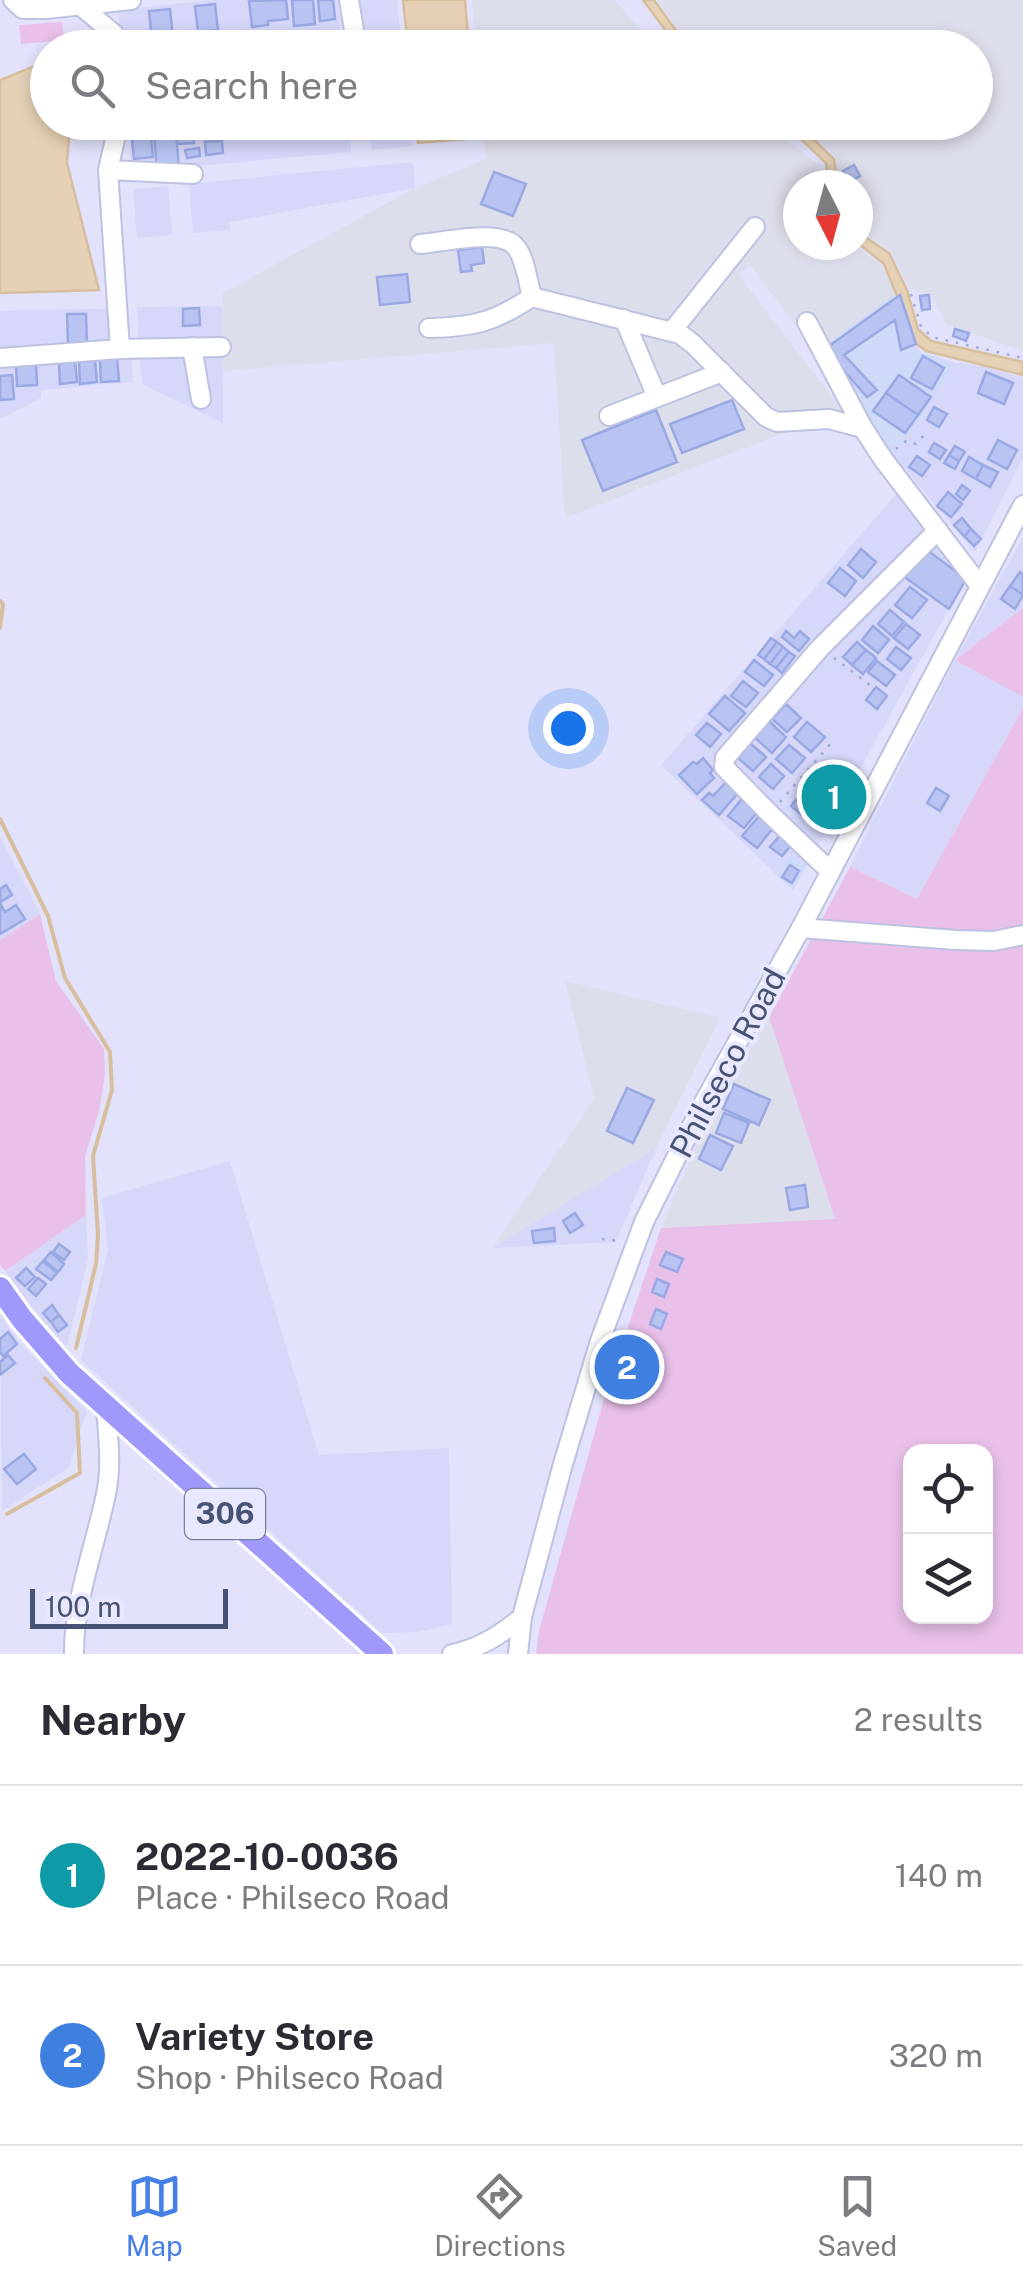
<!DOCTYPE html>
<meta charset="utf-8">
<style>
body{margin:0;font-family:"Public Sans",sans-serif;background:#f7f7f7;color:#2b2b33}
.controls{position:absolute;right:30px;bottom:30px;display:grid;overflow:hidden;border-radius:20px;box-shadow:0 5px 15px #0003}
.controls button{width:90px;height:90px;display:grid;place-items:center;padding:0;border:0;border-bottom:2px solid #e1e1e2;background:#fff;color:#2b2b33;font:50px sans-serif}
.compass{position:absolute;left:783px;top:170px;width:90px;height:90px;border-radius:50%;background:#fff;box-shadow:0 5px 15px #0003;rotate:174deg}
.scale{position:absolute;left:30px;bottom:25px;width:198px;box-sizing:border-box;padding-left:10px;border:5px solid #485274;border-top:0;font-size:28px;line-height:35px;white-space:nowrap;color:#485274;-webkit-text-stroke:8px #e8e8ff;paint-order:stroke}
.you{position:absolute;left:568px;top:728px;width:35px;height:35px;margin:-25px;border:8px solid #fff;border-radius:50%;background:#1a73e8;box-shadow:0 0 0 15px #1a73e833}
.badge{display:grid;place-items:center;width:65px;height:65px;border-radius:50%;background:#4680e7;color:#fff;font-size:32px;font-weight:700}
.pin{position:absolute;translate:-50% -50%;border:5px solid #fff;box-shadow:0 2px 10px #0006}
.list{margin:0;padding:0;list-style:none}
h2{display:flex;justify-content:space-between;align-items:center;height:130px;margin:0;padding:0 40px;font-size:42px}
h2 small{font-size:32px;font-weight:400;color:#7c7c81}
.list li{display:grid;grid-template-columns:65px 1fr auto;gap:30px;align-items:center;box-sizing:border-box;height:180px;padding:0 40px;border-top:2px solid #e1e1e2}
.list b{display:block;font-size:38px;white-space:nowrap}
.list p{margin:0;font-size:32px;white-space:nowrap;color:#7c7c81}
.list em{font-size:32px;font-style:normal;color:#7c7c81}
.icon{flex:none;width:55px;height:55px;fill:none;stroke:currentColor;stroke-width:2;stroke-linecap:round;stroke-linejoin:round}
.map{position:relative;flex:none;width:1023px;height:1654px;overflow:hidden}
.search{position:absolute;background:#fff;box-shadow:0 5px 15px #0003;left:30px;right:30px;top:30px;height:110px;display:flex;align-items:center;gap:25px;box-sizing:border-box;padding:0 35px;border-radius:55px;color:#7c7c81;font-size:38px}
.sheet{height:490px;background:#fff}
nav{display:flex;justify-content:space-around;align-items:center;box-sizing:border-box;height:140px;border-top:2px solid #e1e1e2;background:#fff;font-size:28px;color:#7c7c81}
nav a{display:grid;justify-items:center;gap:5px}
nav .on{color:#4680e7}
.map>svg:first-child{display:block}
</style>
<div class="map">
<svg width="1023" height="1654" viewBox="0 0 1023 1654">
<rect width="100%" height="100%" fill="#e2e2fc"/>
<path fill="#d6d7f9" d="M 213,0 L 338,0 L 342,47 L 121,47 L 118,10 Z
M 358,0 L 397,0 L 402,47 L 363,47 Z
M 127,123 L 349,123 L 351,152 L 132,172 Z
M 369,123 L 409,123 L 412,146 L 372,150 Z
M 413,162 L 415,188 L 230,222 L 230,230 L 193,233 L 189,184 Z
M 168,186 L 172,235 L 137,238 L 133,189 Z
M 222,306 L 223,423 L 142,384 L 140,355 L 177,353 L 188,369 L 188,378 L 193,381 L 183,343 L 139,345 L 137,307 Z
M 128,308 L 130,345 L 0,351 L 0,311 Z
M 131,356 L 133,382 L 41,390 L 41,398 L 0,419 L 0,363 Z
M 956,363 L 986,367 L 1023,378 L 1023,457 L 975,552 L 891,452 L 914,429 Z
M 902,487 L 973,565 L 793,890 L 661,765 Z
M 1023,537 L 1023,608 L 956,659 L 1023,697 L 1023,708 L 917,899 L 850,867 L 955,660 Z
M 0,836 L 40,914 L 0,940 Z
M 656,1148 L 616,1242 L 492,1248 Z
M 230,1161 L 319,1455 L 449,1448 L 452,1624 L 419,1632 L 382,1633 L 81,1360 L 108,1250 L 102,1198 Z
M 86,1215 L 88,1259 L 67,1347 L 33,1309 L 5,1271 Z
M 0,1315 L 20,1343 L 87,1411 L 68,1468 L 2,1511 Z"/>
<path fill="#cfdaf8" d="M 895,294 L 910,341 L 922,353 L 956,363 L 914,429 L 891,452 L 816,352 Z
M 791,853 L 807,865 L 793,890 L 777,875 Z"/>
<path fill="#dddeeb" d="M 472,0 L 615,0 L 654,47 L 476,47 Z
M 657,0 L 1023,0 L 1023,351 L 946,324 L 933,296 L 909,288 L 891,252 L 858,228 L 858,185 L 839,185 L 835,156 L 801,123 L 976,122 L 976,48 L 691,47 Z
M 483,123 L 754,123 L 783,137 L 822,167 L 824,185 L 798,185 L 798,245 L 854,245 L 882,265 L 895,294 L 816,352 L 750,265 L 738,274 L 842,410 L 565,518 L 554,343 L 223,371 L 223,293 L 415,188 L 486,159 Z
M 565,981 L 720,1018 L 656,1148 L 492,1248 L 594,1099 Z
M 769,1017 L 835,1220 L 661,1228 L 698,1141 Z"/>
<path fill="#e9c0e9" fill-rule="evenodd" d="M 62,22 L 64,40 L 21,44 L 19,25 Z
M 1023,608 L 1023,697 L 955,660 Z
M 1023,708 L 1023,1654 L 536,1654 L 539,1631 L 606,1392 L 661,1228 L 835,1219 L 769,1017 L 850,867 L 917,899 ZM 910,1452 L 986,1452 L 986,1616 L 910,1616 Z
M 40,914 L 56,981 L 104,1049 L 105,1074 L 100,1107 L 85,1157 L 86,1215 L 5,1271 L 0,1265 L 0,940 Z"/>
<path fill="#e5d1b6" stroke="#d7be9d" stroke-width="2.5" d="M 403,0 L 465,0 L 469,47 L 408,47 Z
M 643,0 L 654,0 L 688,47 L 678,47 Z
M 47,61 L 48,122 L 70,123 L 67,163 L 99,290 L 0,293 L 0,80 Z
M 415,123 L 476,123 L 477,138 L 418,143 Z
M 784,123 L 797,123 L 834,159 L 837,185 L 828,185 L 826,163 Z
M 858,232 L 889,253 L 907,290 L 918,329 L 931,341 L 1023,362 L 1023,375 L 926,351 L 909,338 L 897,296 L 884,264 L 858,243 Z"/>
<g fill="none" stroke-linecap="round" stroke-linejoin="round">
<path stroke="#d7be9d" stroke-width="4" d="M 0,601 L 3,604 L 0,628
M 0,819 L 48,916 L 65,978 L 110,1052 L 112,1090 L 93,1156 L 98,1235 L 96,1264 L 76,1348
M 7,1514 L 80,1473 L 77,1413 L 45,1378"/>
</g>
<path fill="#b9c4f2" stroke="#9aa9e4" stroke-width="2.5" d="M 286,0 L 288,19 L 268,21 L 268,25 L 252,27 L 249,1 Z
M 292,0 L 313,0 L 315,24 L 294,26 Z
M 318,0 L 333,0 L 335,19 L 320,21 Z
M 215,4 L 218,30 L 198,32 L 195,6 Z
M 170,9 L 173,38 L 152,40 L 149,11 Z
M 191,31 L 192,44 L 178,46 L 176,32 Z
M 337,32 L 339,48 L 323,48 L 322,33 Z
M 314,34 L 315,48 L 298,48 L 296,35 Z
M 245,38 L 246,48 L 226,48 L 225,40 Z
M 292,38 L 293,48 L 277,48 L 276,40 Z
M 131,122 L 147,122 L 148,131 L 132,133 Z
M 192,124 L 194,143 L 177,144 L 175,126 Z
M 221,130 L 222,141 L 205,142 L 204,132 Z
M 176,133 L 179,168 L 157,170 L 154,134 Z
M 151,137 L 153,157 L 134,159 L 132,139 Z
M 222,141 L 223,153 L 206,155 L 205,142 Z
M 199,148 L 200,156 L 187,158 L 185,150 Z
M 854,165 L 860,176 L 849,182 L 843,171 Z
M 494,172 L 526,184 L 513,216 L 481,204 Z
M 482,247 L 484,263 L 471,265 L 472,271 L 461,272 L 458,250 Z
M 407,274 L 410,302 L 380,305 L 377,277 Z
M 900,295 L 916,344 L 901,350 L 895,320 L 844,355 L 877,390 L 867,397 L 825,349 Z
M 929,295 L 930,309 L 922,310 L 920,296 Z
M 199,308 L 200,325 L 183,326 L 183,309 Z
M 67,314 L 86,314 L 87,342 L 68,343 Z
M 955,329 L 969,333 L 966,341 L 953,336 Z
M 923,356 L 944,368 L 932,389 L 911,378 Z
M 117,358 L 119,381 L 101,382 L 100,360 Z
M 75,361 L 77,382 L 60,384 L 59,362 Z
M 95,361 L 97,382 L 80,384 L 79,362 Z
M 36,363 L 37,385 L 17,386 L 16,364 Z
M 986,372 L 1013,383 L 1004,404 L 978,393 Z
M 12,375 L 14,399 L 0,400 L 0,376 Z
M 899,375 L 931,397 L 918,415 L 886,393 Z
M 886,393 L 918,415 L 905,433 L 873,411 Z
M 732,400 L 744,429 L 682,453 L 670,424 Z
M 934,407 L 947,414 L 939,427 L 927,420 Z
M 656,410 L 677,462 L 603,491 L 582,440 Z
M 998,440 L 1017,450 L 1007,469 L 988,459 Z
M 934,443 L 946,450 L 940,459 L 929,452 Z
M 955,446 L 965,452 L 959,461 L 949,455 Z
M 949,455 L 959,461 L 955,469 L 944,463 Z
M 917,456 L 930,465 L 922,476 L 909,467 Z
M 969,457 L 983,465 L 976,479 L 962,471 Z
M 983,465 L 998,472 L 990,487 L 976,479 Z
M 962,485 L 970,491 L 963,500 L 956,494 Z
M 948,492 L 962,504 L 951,517 L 937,506 Z
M 962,518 L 971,529 L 964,536 L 954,525 Z
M 971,529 L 981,539 L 974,546 L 964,536 Z
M 923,547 L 966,579 L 949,609 L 899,573 Z
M 861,549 L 876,562 L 863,578 L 848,565 Z
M 840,568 L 856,581 L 845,596 L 828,583 Z
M 1020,572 L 1023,574 L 1023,595 L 1010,586 Z
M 1010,586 L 1023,595 L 1015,609 L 1001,599 Z
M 910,587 L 927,600 L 912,618 L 895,605 Z
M 890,610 L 904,622 L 892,636 L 878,624 Z
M 906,624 L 920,635 L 908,649 L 894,638 Z
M 873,626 L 889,640 L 878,653 L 862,640 Z
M 786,631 L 794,638 L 800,631 L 809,639 L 799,651 L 782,637 Z
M 771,638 L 777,642 L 764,659 L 758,655 Z
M 777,642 L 783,647 L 770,664 L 764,659 Z
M 857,642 L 866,650 L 852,665 L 843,657 Z
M 783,647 L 789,652 L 776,668 L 770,664 Z
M 896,647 L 911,658 L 901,670 L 887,659 Z
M 866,650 L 876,658 L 863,674 L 852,665 Z
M 789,652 L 795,656 L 782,673 L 776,668 Z
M 754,660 L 773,675 L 764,686 L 745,672 Z
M 877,661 L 895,675 L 886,686 L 868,672 Z
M 743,681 L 758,693 L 746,707 L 731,696 Z
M 876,687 L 887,696 L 877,709 L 866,700 Z
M 725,696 L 745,713 L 729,731 L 709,714 Z
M 786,704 L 801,718 L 787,732 L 772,719 Z
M 768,720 L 786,737 L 772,753 L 753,736 Z
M 807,722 L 825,737 L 811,752 L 794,737 Z
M 707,723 L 721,734 L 710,747 L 696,735 Z
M 750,743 L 766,757 L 753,771 L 738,758 Z
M 789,745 L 805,758 L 792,773 L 776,759 Z
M 703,758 L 713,770 L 710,773 L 714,778 L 697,794 L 679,775 L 693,762 L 697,764 Z
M 771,764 L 784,776 L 773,789 L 759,777 Z
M 821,770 L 836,782 L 821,801 L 806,788 Z
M 727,781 L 739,792 L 719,815 L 702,800 L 709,793 L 713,796 Z
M 836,787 L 844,793 L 833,809 L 823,800 Z
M 936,788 L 949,796 L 940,811 L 927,803 Z
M 801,793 L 813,802 L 802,815 L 791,806 Z
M 744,796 L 760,809 L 744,828 L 728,816 Z
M 814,805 L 824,813 L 815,825 L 804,817 Z
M 760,815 L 774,827 L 757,848 L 742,836 Z
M 781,834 L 793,843 L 782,856 L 770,847 Z
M 790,865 L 799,871 L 792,883 L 782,877 Z
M 6,885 L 12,895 L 0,902 L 0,889 Z
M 0,903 L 5,912 L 16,905 L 25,919 L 0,934 Z
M 734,1084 L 770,1100 L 759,1125 L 723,1109 Z
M 627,1088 L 654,1100 L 633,1143 L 607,1131 Z
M 724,1113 L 749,1123 L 741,1143 L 716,1133 Z
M 710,1135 L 733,1146 L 721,1170 L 699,1159 Z
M 805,1185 L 808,1207 L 790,1210 L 786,1188 Z
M 575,1213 L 583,1225 L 570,1233 L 563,1221 Z
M 554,1228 L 555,1241 L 534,1243 L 532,1231 Z
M 59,1244 L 70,1252 L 64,1260 L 53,1252 Z
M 51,1252 L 64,1264 L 58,1272 L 44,1260 Z
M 666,1252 L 683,1259 L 677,1272 L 660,1265 Z
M 43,1261 L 57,1273 L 51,1280 L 36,1269 Z
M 26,1268 L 35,1277 L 25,1286 L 16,1278 Z
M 38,1278 L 46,1284 L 36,1296 L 28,1289 Z
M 657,1279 L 669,1284 L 664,1297 L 652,1292 Z
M 52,1305 L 59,1315 L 51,1322 L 43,1313 Z
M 656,1309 L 667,1314 L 661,1329 L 650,1324 Z
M 59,1315 L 67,1325 L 58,1332 L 51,1322 Z
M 8,1332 L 17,1344 L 3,1356 L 0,1352 L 0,1339 Z
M 8,1355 L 15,1363 L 0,1375 L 0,1362 Z
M 642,1356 L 660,1362 L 655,1375 L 638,1369 Z
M 24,1454 L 36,1469 L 17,1484 L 4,1469 Z"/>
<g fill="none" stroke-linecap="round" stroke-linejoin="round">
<defs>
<path id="minor" d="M 13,0 L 23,9 L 46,9 L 131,0
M 349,0 L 357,48
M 81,6 L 114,34 L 123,48
M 119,122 L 108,170 L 120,349
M 108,170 L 193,174
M 420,244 C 443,242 497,229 514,245 C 525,255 528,283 532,297 L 680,334 L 693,344 L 766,417 L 777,422 L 829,419 L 863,428
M 624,319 L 657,397
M 807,322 L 863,428 L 883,459 L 980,586
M 429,328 C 474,327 494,322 532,297
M 672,331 L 755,227
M 192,347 L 201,399
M 0,358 L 120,349 L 221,347
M 609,416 L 722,372
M 830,871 L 770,814 L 724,767 L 725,758 L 820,648 L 938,530
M 801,928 L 956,940 L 994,941 L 1023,935
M 74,1654 C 73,1604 96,1543 106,1494 C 112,1466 108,1436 106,1408
M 452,1654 C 478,1649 502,1634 522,1617
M 518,1654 L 522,1617 L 563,1464 L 600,1341 L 644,1222 L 703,1104 L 801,928 L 1023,505"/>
<path id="major" d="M 0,1288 L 22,1319 L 69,1373 L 382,1654"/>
</defs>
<use href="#minor" stroke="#bdc2e0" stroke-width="22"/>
<use href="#major" stroke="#fff" stroke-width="28"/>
<path stroke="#9da8d6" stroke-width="2.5" stroke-dasharray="2.5 8" stroke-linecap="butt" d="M 911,294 L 921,326 L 932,337 L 1023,358
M 896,449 L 906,441 L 916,444 L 924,435
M 834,658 L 870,685
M 780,802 L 832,742
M 602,1239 L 620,1241"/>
<use href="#minor" stroke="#fff" stroke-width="18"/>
<use href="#major" stroke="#9e99fb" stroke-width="22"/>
</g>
<g text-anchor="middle" stroke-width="8" stroke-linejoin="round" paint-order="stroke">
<rect fill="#e8e8ff" stroke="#787f9e" stroke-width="2.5" x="185" y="1489" width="80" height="50" rx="8"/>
<g font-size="30" font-weight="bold" fill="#485274">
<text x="225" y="1524">306</text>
</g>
<g font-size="32" fill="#485274" stroke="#e8e8ff">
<text transform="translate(728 1063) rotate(-62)" y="11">Philseco Road</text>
</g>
</g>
</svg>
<div class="controls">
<button><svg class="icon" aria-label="locate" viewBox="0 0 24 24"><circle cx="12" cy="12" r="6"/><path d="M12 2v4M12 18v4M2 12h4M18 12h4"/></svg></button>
<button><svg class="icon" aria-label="layers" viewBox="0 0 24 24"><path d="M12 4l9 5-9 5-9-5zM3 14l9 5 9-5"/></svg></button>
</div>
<svg class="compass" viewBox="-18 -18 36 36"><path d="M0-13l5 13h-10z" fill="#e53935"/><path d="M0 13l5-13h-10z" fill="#7c7c81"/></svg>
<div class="scale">100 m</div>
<div class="you"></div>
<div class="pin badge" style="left:834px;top:797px;background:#0f9aa8">1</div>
<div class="pin badge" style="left:627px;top:1367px;background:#3f7fe0">2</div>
<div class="search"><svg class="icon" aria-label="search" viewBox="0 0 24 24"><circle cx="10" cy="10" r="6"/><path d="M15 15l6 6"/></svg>Search here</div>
</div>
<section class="sheet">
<h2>Nearby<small>2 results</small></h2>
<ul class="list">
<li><span class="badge" style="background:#0f9aa8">1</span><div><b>2022-10-0036</b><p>Place · Philseco Road</p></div><em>140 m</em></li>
<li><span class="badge" style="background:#3f7fe0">2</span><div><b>Variety Store</b><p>Shop · Philseco Road</p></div><em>320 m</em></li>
</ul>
</section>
<nav>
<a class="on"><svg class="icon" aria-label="map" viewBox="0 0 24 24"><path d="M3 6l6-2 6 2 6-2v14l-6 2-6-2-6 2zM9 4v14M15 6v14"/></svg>Map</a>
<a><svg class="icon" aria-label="directions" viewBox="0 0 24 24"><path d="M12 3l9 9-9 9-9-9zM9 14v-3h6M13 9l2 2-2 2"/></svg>Directions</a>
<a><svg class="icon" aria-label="saved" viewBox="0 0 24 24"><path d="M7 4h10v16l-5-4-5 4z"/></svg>Saved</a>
</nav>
